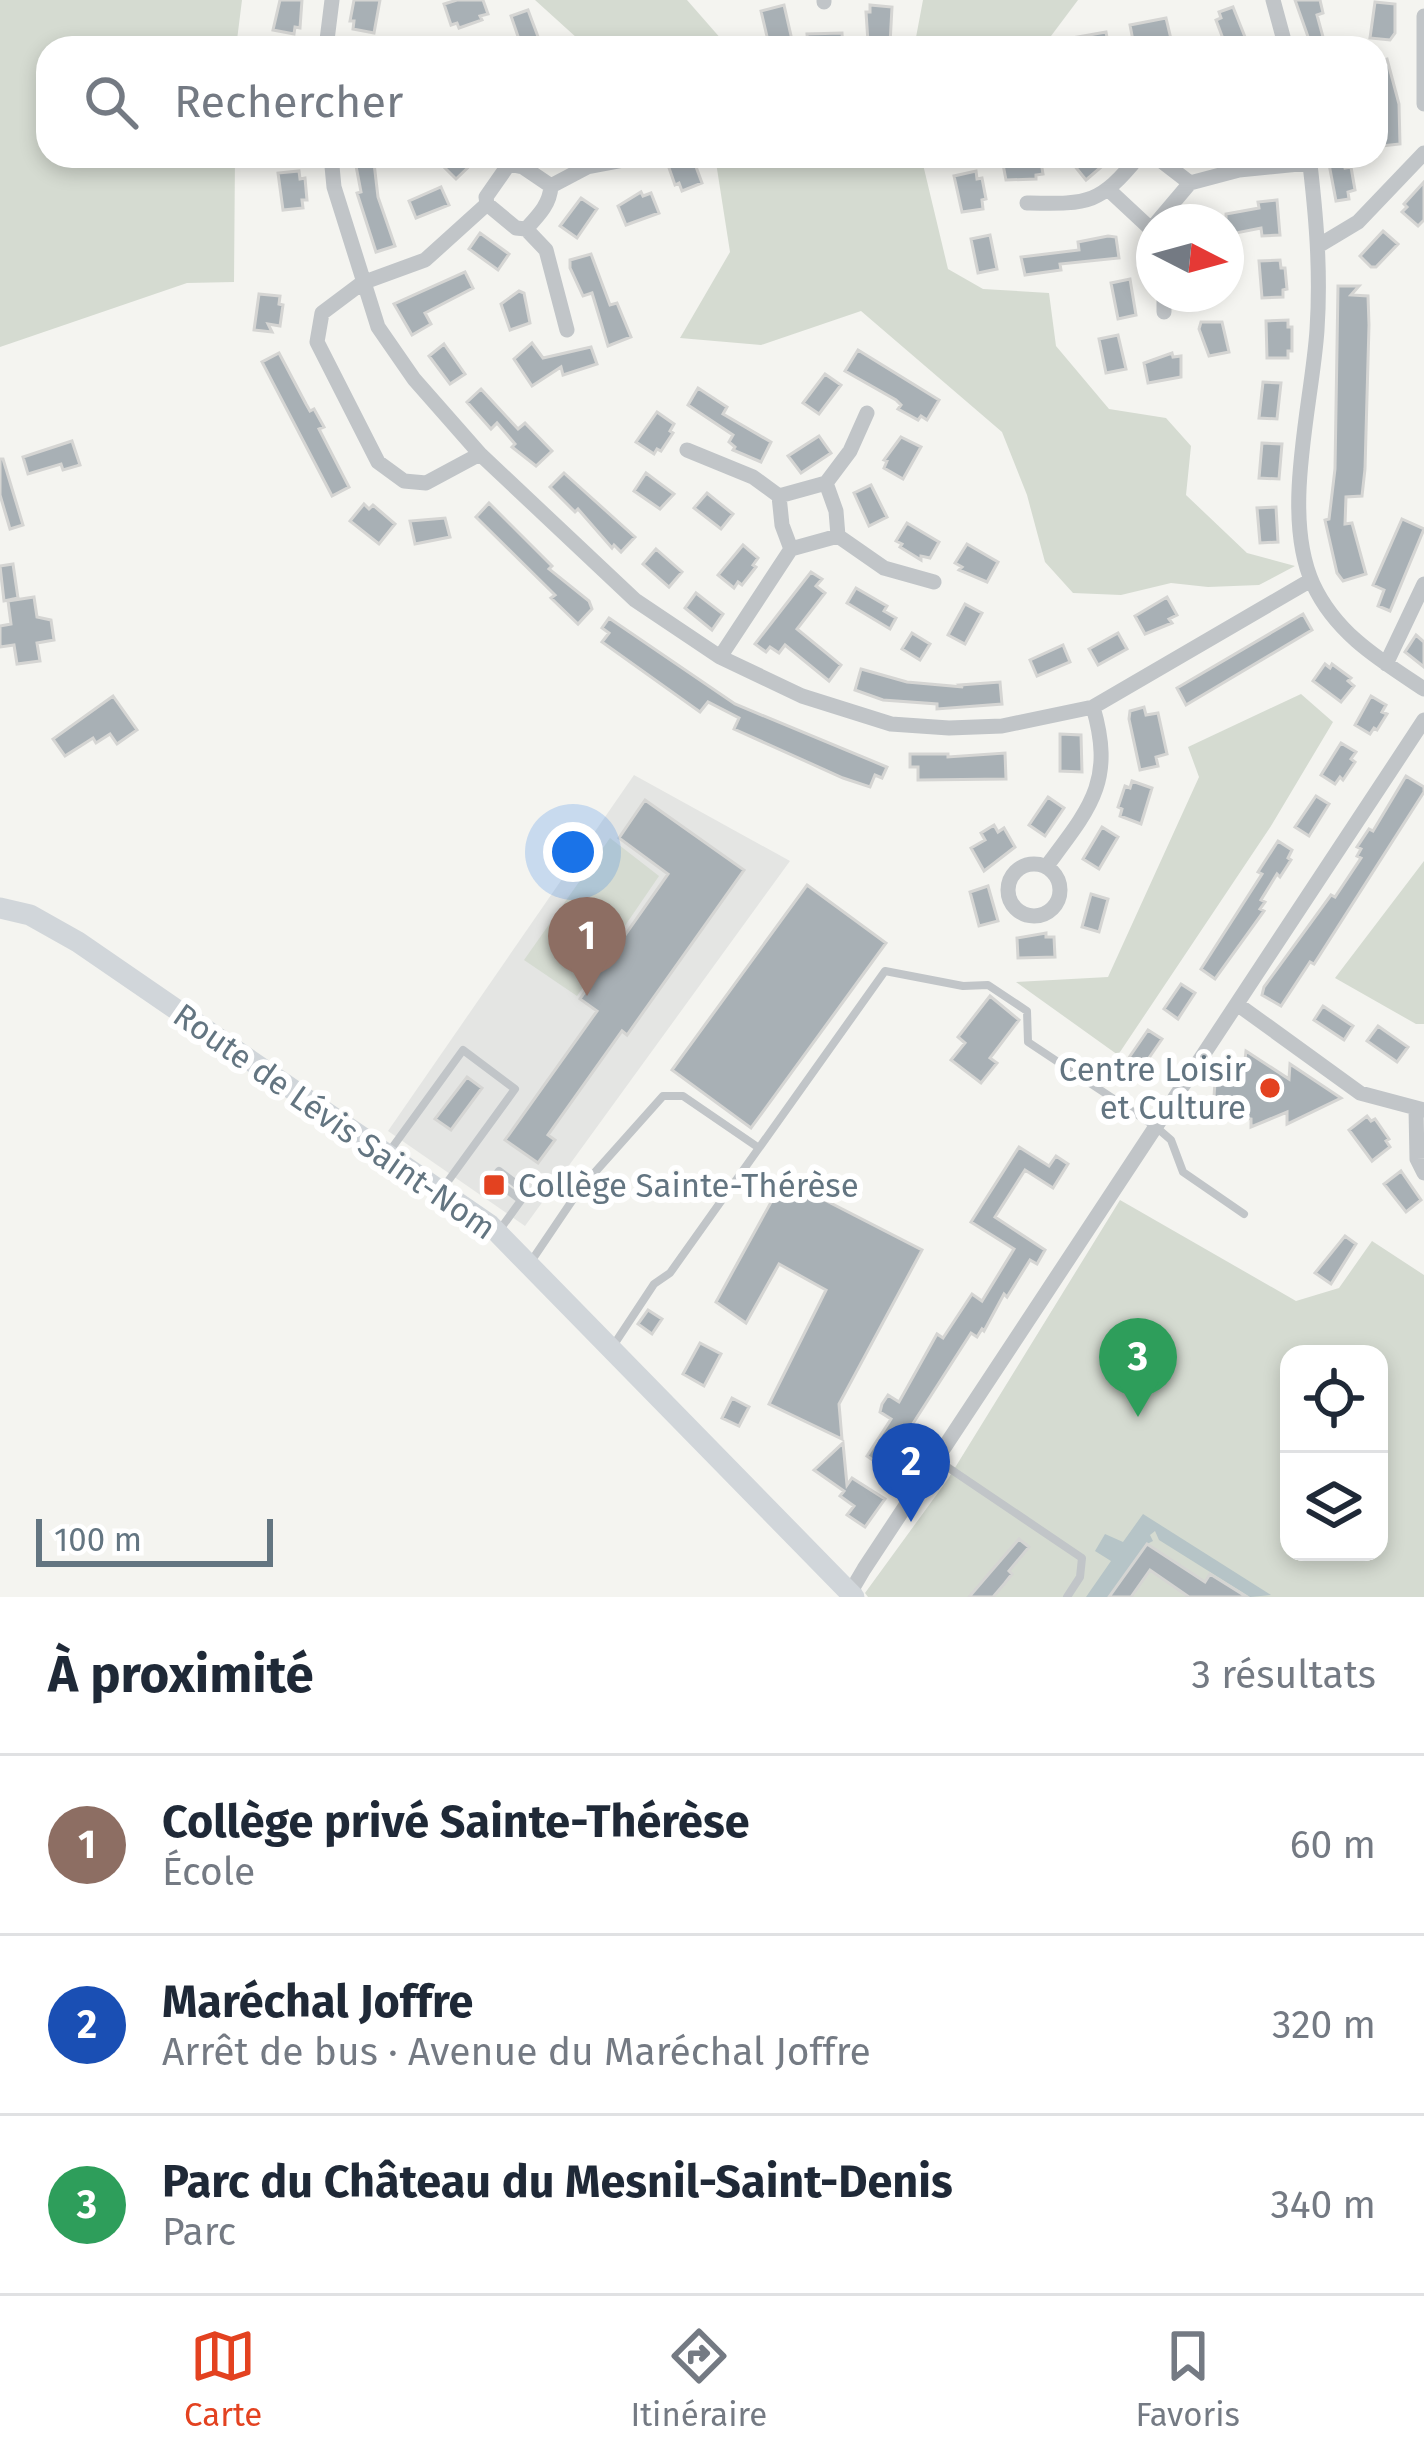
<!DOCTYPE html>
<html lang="fr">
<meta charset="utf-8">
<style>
body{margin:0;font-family:"Fira Sans",sans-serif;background:#f6f6f7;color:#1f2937}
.controls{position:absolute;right:36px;bottom:36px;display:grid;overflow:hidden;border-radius:24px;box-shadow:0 6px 18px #0003}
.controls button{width:108px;height:108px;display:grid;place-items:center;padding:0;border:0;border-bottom:3px solid #e0e1e3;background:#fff;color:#1f2937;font:60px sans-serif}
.compass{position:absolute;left:1136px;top:204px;width:108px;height:108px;border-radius:50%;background:#fff;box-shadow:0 6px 18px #0003;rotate:96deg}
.scale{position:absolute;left:36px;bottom:30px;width:237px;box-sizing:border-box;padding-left:12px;border:6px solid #637581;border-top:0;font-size:33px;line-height:42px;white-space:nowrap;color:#637581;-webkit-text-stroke:9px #fff;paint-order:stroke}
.you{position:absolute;left:573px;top:852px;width:42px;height:42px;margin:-30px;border:9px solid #fff;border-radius:50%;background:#1a73e8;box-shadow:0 0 0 18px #1a73e833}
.badge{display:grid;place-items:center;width:78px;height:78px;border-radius:50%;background:#e34220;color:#fff;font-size:39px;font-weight:700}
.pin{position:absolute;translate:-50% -99px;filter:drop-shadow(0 3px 6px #0008)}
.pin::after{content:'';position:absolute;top:63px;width:42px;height:36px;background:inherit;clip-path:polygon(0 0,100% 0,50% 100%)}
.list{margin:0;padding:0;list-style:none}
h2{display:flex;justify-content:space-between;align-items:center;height:156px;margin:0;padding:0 48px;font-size:51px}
h2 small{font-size:39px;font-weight:400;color:#747a83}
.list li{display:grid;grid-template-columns:78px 1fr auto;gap:36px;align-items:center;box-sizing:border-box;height:180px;padding:0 48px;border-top:3px solid #e0e1e3}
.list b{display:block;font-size:45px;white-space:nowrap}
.list p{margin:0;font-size:39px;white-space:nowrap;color:#747a83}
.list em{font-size:39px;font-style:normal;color:#747a83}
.icon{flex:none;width:66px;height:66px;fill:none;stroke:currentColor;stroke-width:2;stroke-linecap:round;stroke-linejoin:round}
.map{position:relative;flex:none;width:1424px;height:1597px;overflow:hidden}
.search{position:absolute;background:#fff;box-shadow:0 6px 18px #0003;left:36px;right:36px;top:36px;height:132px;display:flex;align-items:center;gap:30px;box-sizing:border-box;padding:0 42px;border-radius:36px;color:#747a83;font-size:45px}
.sheet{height:696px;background:#fff}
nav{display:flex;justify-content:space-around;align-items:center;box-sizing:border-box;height:168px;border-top:3px solid #e0e1e3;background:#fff;font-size:33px;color:#747a83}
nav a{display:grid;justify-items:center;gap:6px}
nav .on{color:#e34220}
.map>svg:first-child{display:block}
</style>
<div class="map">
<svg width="1424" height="1597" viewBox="0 0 1424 1597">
<rect width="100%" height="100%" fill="#f4f4f0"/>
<path fill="#e4e5e3" d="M 634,775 L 790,861 L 525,1226 L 388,1131 Z"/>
<path fill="#d5dbd1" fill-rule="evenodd" d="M 0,0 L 242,0 L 236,48 L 48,48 L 48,156 L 235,156 L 234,282 L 187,283 L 0,347 Z
M 535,0 L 687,0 L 729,48 L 588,48 Z
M 923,0 L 1078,0 L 1042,48 L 914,48 Z
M 715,156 L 921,156 L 948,269 L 983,289 L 1049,293 L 1056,346 L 1109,409 L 1166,418 L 1191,446 L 1186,495 L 1247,553 L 1295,566 L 1259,585 L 1208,587 L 1171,583 L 1121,595 L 1073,593 L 1045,562 L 1027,495 L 1002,432 L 861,311 L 761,345 L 680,338 L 730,252 Z
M 1301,694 L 1333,722 L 1271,826 L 1118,1055 L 1016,982 L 1108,977 L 1199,777 L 1188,747 Z
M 610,838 L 659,876 L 577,996 L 524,960 Z
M 1424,861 L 1424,1024 L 1416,1024 L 1335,978 Z
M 1120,1200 L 1296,1301 L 1339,1288 L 1372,1241 L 1424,1275 L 1424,1597 L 868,1597 L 865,1593 L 948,1479 ZM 1289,1354 L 1379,1354 L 1379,1552 L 1289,1552 Z"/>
<path fill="#b6c4c7" d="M 1143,1514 L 1271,1595 L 1250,1597 L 1159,1540 L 1155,1531 L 1150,1535 L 1153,1541 L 1147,1544 L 1109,1597 L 1086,1597 L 1111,1561 L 1095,1551 L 1105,1534 L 1123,1542 Z"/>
<path fill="#a8b0b5" stroke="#d5d5d3" stroke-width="3" d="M 280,0 L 302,0 L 300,28 L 295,27 L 294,34 L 273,30 Z
M 354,0 L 380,0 L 374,33 L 353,29 L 354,21 L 350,21 Z
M 457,0 L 483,0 L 488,14 L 480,16 L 482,20 L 459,28 L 457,23 L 451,25 L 444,4 Z
M 1295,0 L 1320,0 L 1323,13 L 1317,15 L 1326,48 L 1312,48 Z
M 1375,2 L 1395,4 L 1395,33 L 1390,40 L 1370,38 Z
M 784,5 L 792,40 L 769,45 L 761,11 Z
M 870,5 L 892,7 L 890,44 L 868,42 L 866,12 L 870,12 Z
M 1233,7 L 1247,42 L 1232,48 L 1230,42 L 1225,44 L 1216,20 L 1221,18 L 1219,12 Z
M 528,10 L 540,42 L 522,48 L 511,16 Z
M 1166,18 L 1171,39 L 1142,48 L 1134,46 L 1130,25 Z
M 1106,32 L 1109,48 L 1056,48 L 1055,41 Z
M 842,33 L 843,48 L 808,48 L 807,34 Z
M 1387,59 L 1399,104 L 1400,144 L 1381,146 L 1377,110 L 1382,110 L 1376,89 L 1376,62 Z
M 452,156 L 480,156 L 456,179 L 442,165 Z
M 669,156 L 692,156 L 702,183 L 682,191 L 679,183 L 675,185 L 668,165 L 672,163 Z
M 1019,156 L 1040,156 L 1043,174 L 1036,175 L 1036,179 L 1006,180 L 1002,159 Z
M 1082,156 L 1114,156 L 1086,180 L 1073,164 Z
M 1343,161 L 1345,168 L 1351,167 L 1355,190 L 1348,192 L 1349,199 L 1336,201 L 1329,164 Z
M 374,163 L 378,197 L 395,246 L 376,252 L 357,193 L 361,192 L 356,166 Z
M 299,171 L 300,179 L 305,178 L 307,200 L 302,200 L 303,208 L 283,210 L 278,173 Z
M 976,171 L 977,179 L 982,178 L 986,199 L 982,200 L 983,209 L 962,212 L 954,176 Z
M 1424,182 L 1424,220 L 1418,226 L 1402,212 L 1407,207 L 1404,204 Z
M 441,187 L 449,205 L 416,218 L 409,201 Z
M 641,192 L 643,196 L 651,193 L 659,213 L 626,225 L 618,206 Z
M 581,198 L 597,209 L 577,238 L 560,226 Z
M 1277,200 L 1280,235 L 1262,236 L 1261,228 L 1226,235 L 1226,214 L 1259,208 L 1258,202 Z
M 1383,231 L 1398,244 L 1376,267 L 1371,267 L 1360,256 Z
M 480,233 L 509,254 L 498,270 L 469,249 Z
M 990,235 L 997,269 L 978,273 L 971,239 Z
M 1108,236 L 1116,237 L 1119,258 L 1060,264 L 1061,270 L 1025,275 L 1021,257 L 1079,250 L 1078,242 Z
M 591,254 L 610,305 L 617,303 L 631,337 L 608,346 L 592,293 L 583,296 L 570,268 L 570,260 Z
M 1280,260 L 1281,268 L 1285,268 L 1287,289 L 1283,290 L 1283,297 L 1262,298 L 1259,261 Z
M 465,272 L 473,288 L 425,313 L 431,324 L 412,335 L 394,304 Z
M 1130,279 L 1136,315 L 1118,319 L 1111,283 Z
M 1338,286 L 1359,286 L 1351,295 L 1368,296 L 1369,325 L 1365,469 L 1362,496 L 1346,497 L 1345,524 L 1352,523 L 1366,574 L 1343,581 L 1337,573 L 1325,520 L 1329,519 L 1335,469 Z
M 519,291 L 524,293 L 530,323 L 510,330 L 501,304 Z
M 259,294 L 280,296 L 279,304 L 283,305 L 280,326 L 268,324 L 272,332 L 254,330 Z
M 1288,320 L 1288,327 L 1292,327 L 1292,351 L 1288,351 L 1288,358 L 1267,358 L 1266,321 Z
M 1201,322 L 1222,322 L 1229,352 L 1209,356 L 1199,329 Z
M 1118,335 L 1126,369 L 1106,373 L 1099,339 Z
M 532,343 L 543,358 L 591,347 L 597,364 L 563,375 L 561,367 L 532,386 L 514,359 Z
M 444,344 L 465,374 L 450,384 L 429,356 Z
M 858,350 L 939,400 L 927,420 L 921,416 L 918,420 L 898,409 L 901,405 L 896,400 L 845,371 Z
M 279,353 L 306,404 L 310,411 L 314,409 L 324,427 L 319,429 L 349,487 L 332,496 L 262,362 Z
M 1172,353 L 1173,357 L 1181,356 L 1181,377 L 1148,383 L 1144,363 Z
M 825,374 L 841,385 L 819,414 L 803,403 Z
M 1263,382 L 1281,383 L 1277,419 L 1259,418 Z
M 698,388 L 727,407 L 723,414 L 771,442 L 761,462 L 733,450 L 735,447 L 729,442 L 733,435 L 688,405 Z
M 481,389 L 518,429 L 525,423 L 552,451 L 536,466 L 512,447 L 515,444 L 497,423 L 491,429 L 467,402 Z
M 657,412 L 674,424 L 670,431 L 673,433 L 661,451 L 657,449 L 654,454 L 636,442 Z
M 819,436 L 831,453 L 801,473 L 788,456 Z
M 901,437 L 921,447 L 903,479 L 884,468 L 887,461 L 884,460 Z
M 72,441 L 80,465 L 63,470 L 61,464 L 28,474 L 23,457 Z
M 1262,443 L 1282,444 L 1279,479 L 1259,478 Z
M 0,459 L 3,459 L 23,525 L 10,529 L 0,495 Z
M 564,473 L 635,537 L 621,552 L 614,545 L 612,548 L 578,509 L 575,512 L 550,487 Z
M 646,473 L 674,494 L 660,509 L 634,491 Z
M 871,485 L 887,517 L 869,526 L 854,493 Z
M 707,493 L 733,514 L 721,529 L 694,508 Z
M 489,503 L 552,566 L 549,569 L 589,601 L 592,609 L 578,624 L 551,598 L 555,595 L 476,517 Z
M 364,504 L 369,509 L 373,505 L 395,524 L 379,544 L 350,521 Z
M 1276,507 L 1278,542 L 1260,543 L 1257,508 Z
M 445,518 L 450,537 L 415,544 L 410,521 Z
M 1402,519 L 1424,529 L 1390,611 L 1378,606 L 1384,590 L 1373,585 Z
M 907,523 L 939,542 L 930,558 L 921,556 L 921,560 L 900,547 L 902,544 L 896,541 Z
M 967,544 L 998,562 L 987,582 L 959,570 L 962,567 L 955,563 Z
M 743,545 L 758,558 L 753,565 L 756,567 L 742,585 L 738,582 L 734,588 L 718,575 Z
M 656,549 L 682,572 L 669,587 L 643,564 Z
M 13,564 L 18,598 L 4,601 L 0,566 Z
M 811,572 L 822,579 L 816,586 L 825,593 L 797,629 L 841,665 L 829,681 L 785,645 L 779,653 L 770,647 L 766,652 L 755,644 Z
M 856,588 L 887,606 L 884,611 L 896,618 L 890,629 L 847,603 Z
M 696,593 L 723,614 L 712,630 L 685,608 Z
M 34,597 L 37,617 L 51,620 L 54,640 L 37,643 L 40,661 L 17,664 L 14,645 L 0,647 L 0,626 L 11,624 L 8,601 Z
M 1167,597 L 1177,615 L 1169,619 L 1172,623 L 1145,634 L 1135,616 Z
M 965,604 L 982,613 L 965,644 L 948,635 Z
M 1303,614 L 1312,630 L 1186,705 L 1177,688 Z
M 609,618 L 735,704 L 887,767 L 882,778 L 875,775 L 870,787 L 843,778 L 734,729 L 739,718 L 708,702 L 700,712 L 602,642 L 609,633 L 602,628 Z
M 912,633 L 930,644 L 920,660 L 902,649 Z
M 1118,633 L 1127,649 L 1098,665 L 1089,649 Z
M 1416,635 L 1424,642 L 1424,667 L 1405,652 Z
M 1063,645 L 1070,662 L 1037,676 L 1030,660 Z
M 1325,664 L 1330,668 L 1332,664 L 1351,678 L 1348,681 L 1354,686 L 1341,702 L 1313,681 Z
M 861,669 L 907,682 L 963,687 L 960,685 L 1000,682 L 1002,704 L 937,709 L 937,704 L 883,700 L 855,690 Z
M 113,696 L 137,730 L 117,744 L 110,734 L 96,743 L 93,738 L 65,756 L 53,739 Z
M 1371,696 L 1386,705 L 1382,712 L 1387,714 L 1377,730 L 1374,728 L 1370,734 L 1355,725 Z
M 1144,707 L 1146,715 L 1158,713 L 1167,754 L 1156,757 L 1158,766 L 1140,770 L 1129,719 L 1130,711 Z
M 1060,734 L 1081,735 L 1082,772 L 1060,771 Z
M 1341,743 L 1356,752 L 1351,759 L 1355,762 L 1343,780 L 1340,777 L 1335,784 L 1321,775 Z
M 1005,753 L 1006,779 L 918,780 L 918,767 L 910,767 L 910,754 L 948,754 L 948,757 Z
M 1406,776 L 1424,787 L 1424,792 L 1314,964 L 1310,962 L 1281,1006 L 1262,995 L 1264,987 L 1331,895 L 1335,897 L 1361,858 L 1357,856 L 1361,849 L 1357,847 L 1369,829 L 1373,831 Z
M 1132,781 L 1152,788 L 1141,824 L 1120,816 L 1122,809 L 1118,807 L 1125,786 L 1130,788 Z
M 1316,796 L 1329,804 L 1309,836 L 1295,827 Z
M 1048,797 L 1064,808 L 1045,836 L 1029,825 Z
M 645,800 L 744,870 L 627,1035 L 622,1031 L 548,1135 L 555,1140 L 538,1163 L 505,1140 L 597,1011 L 580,999 L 668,874 L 619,838 Z
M 994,825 L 998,832 L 1004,828 L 1015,847 L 984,871 L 971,848 L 985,840 L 981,833 Z
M 1102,827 L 1118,837 L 1099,869 L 1083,859 Z
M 1278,841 L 1292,850 L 1288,858 L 1291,860 L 1280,877 L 1277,874 L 1261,900 L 1265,902 L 1260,909 L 1264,911 L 1215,979 L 1201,969 L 1262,874 L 1258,872 Z
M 807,885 L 886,943 L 751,1128 L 672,1070 Z
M 988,886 L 998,921 L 979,926 L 970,892 Z
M 1091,894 L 1108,899 L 1099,932 L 1082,927 Z
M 1046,933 L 1046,937 L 1054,937 L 1055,957 L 1018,958 L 1017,938 Z
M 1181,984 L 1195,993 L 1178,1019 L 1164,1009 Z
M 990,996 L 1019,1020 L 990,1058 L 997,1063 L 981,1083 L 951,1060 L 965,1043 L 958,1037 Z
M 1323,1006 L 1353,1026 L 1344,1040 L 1314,1020 Z
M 1378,1026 L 1408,1047 L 1397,1062 L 1367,1041 Z
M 1148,1030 L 1162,1039 L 1142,1068 L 1128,1059 Z
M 1246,1051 L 1289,1079 L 1290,1064 L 1341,1098 L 1287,1124 L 1287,1112 L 1251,1127 L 1251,1119 L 1227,1115 L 1214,1097 L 1216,1067 L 1244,1069 Z
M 467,1077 L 482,1088 L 451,1130 L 435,1119 Z
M 1367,1116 L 1371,1121 L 1375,1119 L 1389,1139 L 1386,1141 L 1390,1147 L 1372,1161 L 1349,1130 Z
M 1019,1147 L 1049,1166 L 1056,1156 L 1068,1164 L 1053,1188 L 1025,1170 L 995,1217 L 1045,1250 L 1037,1264 L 1030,1260 L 1007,1297 L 1004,1294 L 984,1331 L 982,1329 L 977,1337 L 971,1333 L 887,1464 L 879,1459 L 877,1463 L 867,1456 L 891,1419 L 880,1412 L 882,1404 L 888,1395 L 899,1402 L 937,1334 L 943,1338 L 972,1294 L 982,1301 L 1014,1249 L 971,1222 Z
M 1401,1171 L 1421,1200 L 1406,1212 L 1384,1184 Z
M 781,1184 L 797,1193 L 800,1188 L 815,1195 L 922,1250 L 839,1404 L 842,1439 L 769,1404 L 826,1290 L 779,1264 L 746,1323 L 716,1302 Z
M 1345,1236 L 1356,1244 L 1331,1284 L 1315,1273 Z
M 648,1310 L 662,1319 L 652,1334 L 638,1324 Z
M 700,1343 L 721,1354 L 704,1386 L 683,1374 Z
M 732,1398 L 749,1407 L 739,1426 L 722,1418 Z
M 843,1443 L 847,1485 L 852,1478 L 885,1499 L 865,1527 L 847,1515 L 854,1506 L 840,1496 L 844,1491 L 814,1470 Z
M 1019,1539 L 1029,1547 L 1009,1571 L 1012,1574 L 1005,1583 L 993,1597 L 969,1597 Z
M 1147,1544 L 1205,1582 L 1210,1574 L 1247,1597 L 1189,1597 L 1150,1570 L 1131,1597 L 1109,1597 Z"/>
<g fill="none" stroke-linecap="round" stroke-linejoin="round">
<path stroke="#c1c5c8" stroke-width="8" d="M 389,1152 L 463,1050 L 515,1089 L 443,1188
M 501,1228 L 527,1192 L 499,1171 L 493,1179 L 521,1200
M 532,1260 L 580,1189 L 663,1096 L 683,1096 L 759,1148
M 613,1346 L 654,1284 L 670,1273 L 885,971 L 963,986 L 988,985 L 1027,1011 L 1028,1042 L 1156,1127 L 1171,1140 L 1183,1172 L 1244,1214
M 937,1460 L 1082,1558 L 1080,1577 L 1067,1597"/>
<path stroke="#c1c5c8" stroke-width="15" d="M 824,0 L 824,2
M 1273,0 L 1286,48
M 1424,16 L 1424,104
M 326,48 L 332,0
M 331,156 L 334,187 L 378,327 L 414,379 L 480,454 L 635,600 L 720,657 L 802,696 L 891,724 L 949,728 L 1002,726 L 1093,707 L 1311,580
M 1155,156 L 1190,183
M 1309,156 C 1316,214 1321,271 1317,330 C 1312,405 1281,514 1313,584 C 1336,634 1380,660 1424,689
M 509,164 L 486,197 L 487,204 L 516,228 L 526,229 C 539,215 550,204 551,186
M 509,164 L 523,167 L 551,186
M 551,186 L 587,167 L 635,158
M 1110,191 L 1154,232
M 1027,203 C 1089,204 1099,205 1139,156
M 1157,222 L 1190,183 L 1239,170 L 1309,163
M 526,229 L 546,250 L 567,330
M 1318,246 L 1358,222 L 1424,153
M 1164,312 L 1164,294
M 687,450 L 753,477 L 779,496
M 480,454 L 426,483 L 404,481 L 378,462 L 317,342 L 322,313 L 362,283 L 425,260 L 487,204
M 826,483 L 836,511 L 838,536 L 791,549 L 782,525 L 779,496 L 826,483 L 850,451 L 867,413
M 838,536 L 884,568 L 934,582
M 720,657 L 791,549
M 1386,664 L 1424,584
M1008 890a26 26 0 1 1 52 0a26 26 0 1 1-52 0Z
M 1046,867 C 1090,808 1115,782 1093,707
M 1237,1004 L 1360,1093 L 1424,1110
M 1416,1109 L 1417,1159 L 1424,1173
M 853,1596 L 854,1586 L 864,1569 L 1424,720"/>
<path stroke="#d1d6da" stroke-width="21" d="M 0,908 L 30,915 L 78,942 L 490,1225 L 854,1597"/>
</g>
<g fill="#e34220" stroke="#fff" stroke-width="4.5">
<circle cx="1270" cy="1088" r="12"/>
<rect x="482" y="1173" width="24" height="24" rx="6"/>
</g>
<g text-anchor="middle" stroke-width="12" stroke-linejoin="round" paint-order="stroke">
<g font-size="33" fill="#637581" stroke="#fff" text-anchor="end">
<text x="1246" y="1081">Centre Loisir<tspan x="1246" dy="38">et Culture</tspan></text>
<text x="518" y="1197" text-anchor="start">Collège Sainte-Thérèse</text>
</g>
<g font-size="33" fill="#637581" stroke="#fff">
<text transform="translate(335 1121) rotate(35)" y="12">Route de Lévis Saint-Nom</text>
</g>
</g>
</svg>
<div class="controls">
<button><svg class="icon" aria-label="locate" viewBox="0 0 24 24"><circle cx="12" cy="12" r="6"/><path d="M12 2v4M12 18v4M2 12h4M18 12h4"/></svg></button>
<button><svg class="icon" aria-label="layers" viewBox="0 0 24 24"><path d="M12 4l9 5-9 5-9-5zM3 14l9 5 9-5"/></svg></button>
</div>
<svg class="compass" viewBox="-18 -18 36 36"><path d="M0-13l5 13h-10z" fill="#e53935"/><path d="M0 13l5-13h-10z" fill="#747a83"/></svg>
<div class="scale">100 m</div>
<div class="you"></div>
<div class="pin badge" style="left:587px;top:996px;background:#8d6e63">1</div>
<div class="pin badge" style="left:911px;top:1522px;background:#1a4fb4">2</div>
<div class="pin badge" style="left:1138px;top:1417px;background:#2e9e5b">3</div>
<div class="search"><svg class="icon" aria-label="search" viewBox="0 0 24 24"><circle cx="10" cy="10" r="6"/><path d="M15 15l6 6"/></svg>Rechercher</div>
</div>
<section class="sheet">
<h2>À proximité<small>3 résultats</small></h2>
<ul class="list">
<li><span class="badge" style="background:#8d6e63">1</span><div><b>Collège privé Sainte-Thérèse</b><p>École</p></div><em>60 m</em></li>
<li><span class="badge" style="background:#1a4fb4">2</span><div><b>Maréchal Joffre</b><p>Arrêt de bus · Avenue du Maréchal Joffre</p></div><em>320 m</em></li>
<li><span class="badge" style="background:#2e9e5b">3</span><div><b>Parc du Château du Mesnil-Saint-Denis</b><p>Parc</p></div><em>340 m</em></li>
</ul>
</section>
<nav>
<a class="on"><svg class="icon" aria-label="map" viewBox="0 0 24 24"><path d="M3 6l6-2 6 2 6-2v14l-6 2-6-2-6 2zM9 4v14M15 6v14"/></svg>Carte</a>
<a><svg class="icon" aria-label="directions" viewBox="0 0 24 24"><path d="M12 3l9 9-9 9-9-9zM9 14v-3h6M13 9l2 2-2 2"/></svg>Itinéraire</a>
<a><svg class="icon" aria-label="saved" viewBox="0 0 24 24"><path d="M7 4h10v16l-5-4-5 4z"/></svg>Favoris</a>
</nav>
